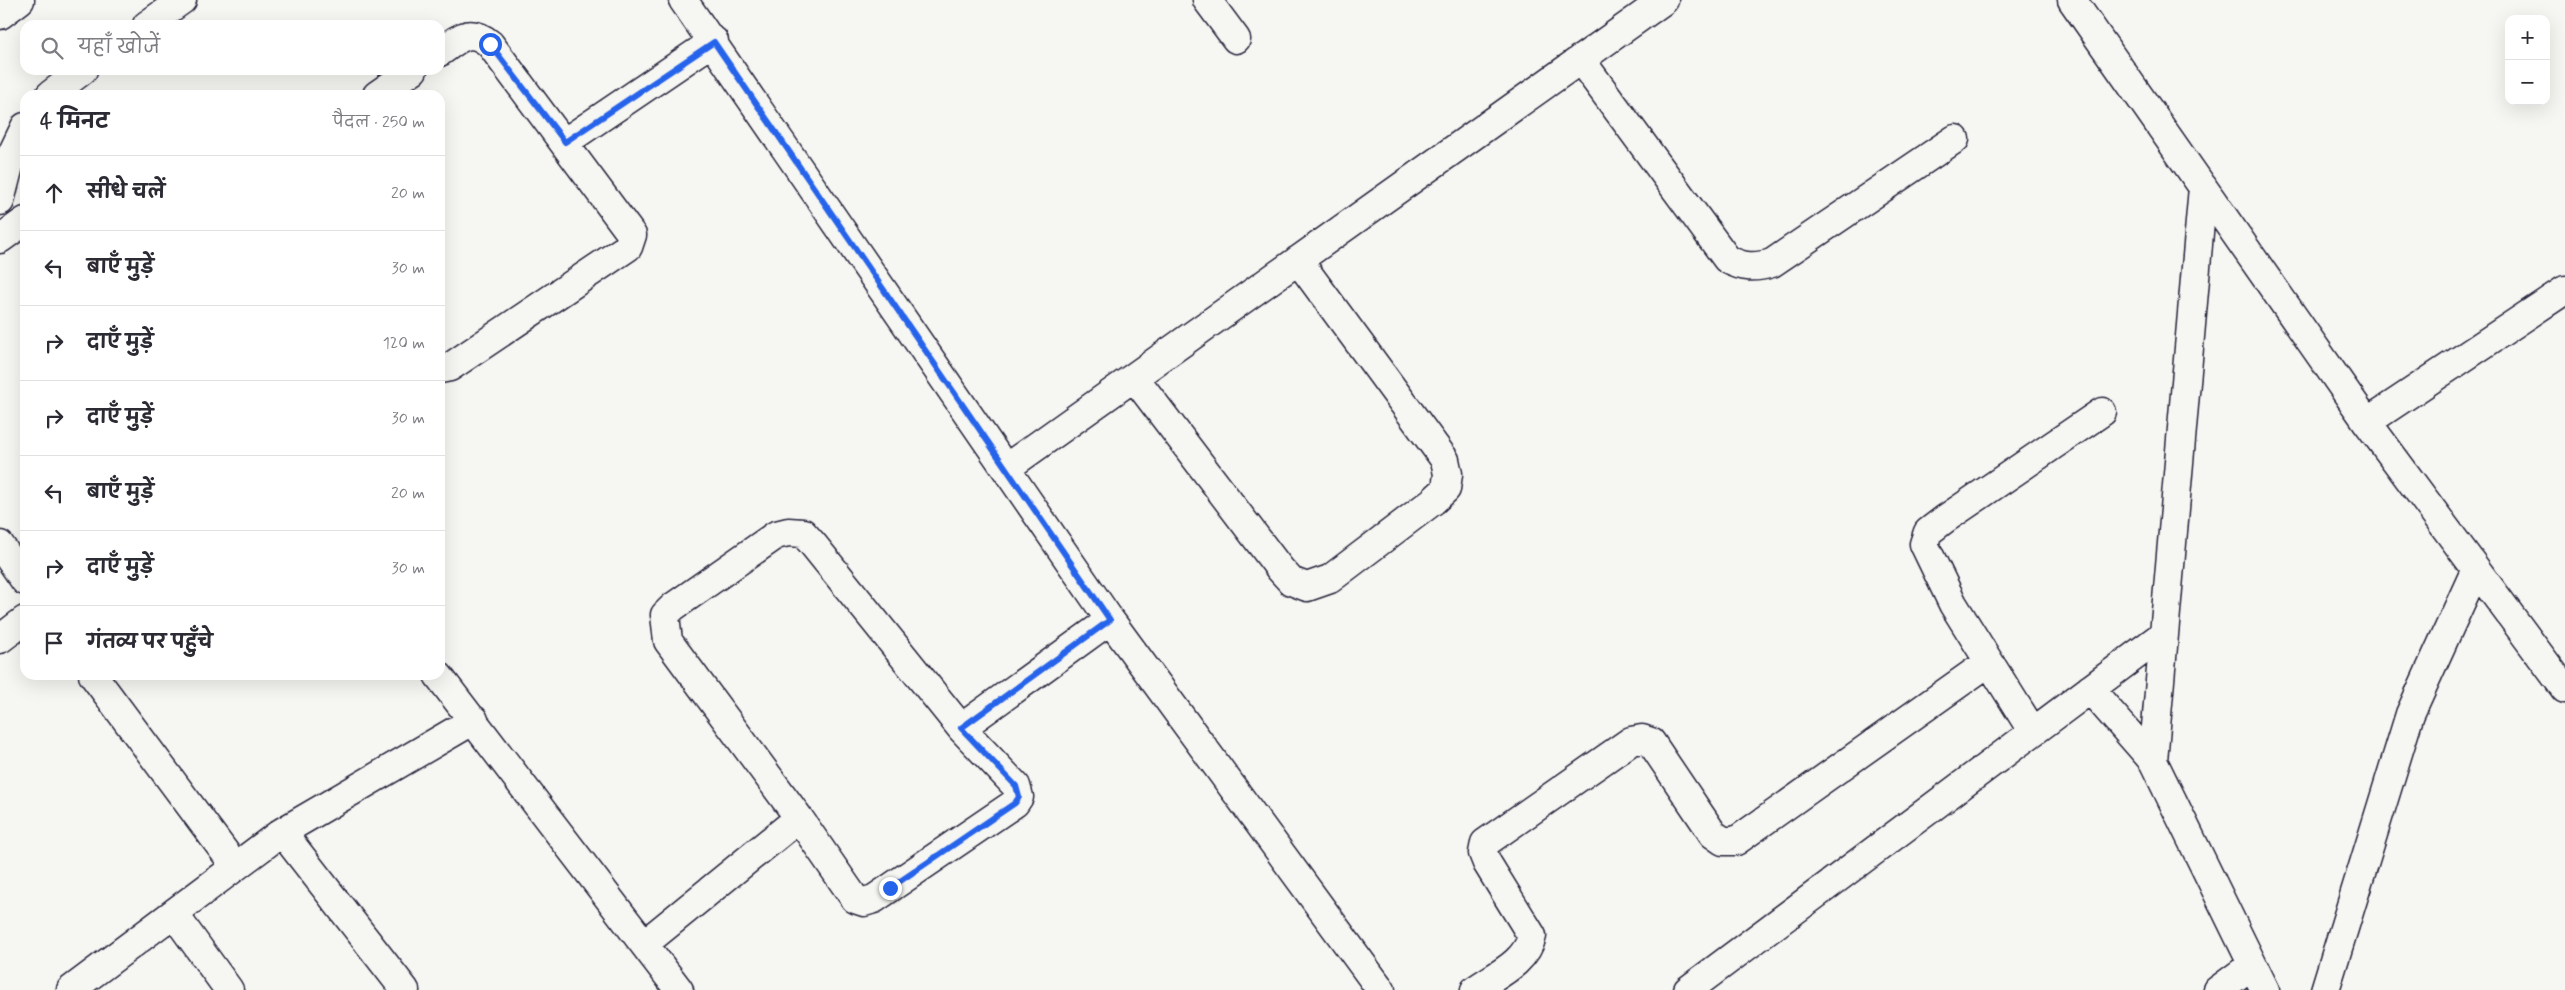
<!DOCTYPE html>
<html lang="hi">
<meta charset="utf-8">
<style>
body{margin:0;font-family:Mynerve,"Playpen Sans Deva",sans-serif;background:#f7f7f7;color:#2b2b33}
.controls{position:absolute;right:15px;top:15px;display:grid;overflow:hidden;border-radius:10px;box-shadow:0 5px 20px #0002}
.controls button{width:45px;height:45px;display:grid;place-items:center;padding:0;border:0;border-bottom:1px solid #e1e1e2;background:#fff;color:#2b2b33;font:25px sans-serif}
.stop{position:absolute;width:15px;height:15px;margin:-11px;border:4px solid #2563eb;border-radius:50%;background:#fff}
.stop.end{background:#2563eb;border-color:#fff;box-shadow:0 1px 5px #0008}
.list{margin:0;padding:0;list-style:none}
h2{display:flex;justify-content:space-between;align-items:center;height:65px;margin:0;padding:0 20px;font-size:21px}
h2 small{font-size:16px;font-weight:400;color:#7c7c81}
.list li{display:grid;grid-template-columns:32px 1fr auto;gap:15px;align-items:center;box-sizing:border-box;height:75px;padding:0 20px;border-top:1px solid #e1e1e2}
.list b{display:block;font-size:19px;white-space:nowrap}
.list em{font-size:16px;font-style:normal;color:#7c7c81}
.icon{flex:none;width:28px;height:28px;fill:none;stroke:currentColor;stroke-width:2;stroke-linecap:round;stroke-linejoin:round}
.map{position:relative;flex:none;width:2565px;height:990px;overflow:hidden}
.search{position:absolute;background:#fff;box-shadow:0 5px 20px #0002;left:20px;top:20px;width:425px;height:55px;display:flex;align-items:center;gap:12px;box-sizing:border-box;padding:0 18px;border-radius:15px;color:#7c7c81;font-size:19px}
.panel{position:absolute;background:#fff;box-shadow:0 5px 20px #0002;left:20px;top:90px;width:425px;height:590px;border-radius:15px}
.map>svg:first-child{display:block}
</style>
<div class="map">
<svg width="2565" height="990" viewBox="0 0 2565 990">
<rect width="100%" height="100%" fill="#f6f6f2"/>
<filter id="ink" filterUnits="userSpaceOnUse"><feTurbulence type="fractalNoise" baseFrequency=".02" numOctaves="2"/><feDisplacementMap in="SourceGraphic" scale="10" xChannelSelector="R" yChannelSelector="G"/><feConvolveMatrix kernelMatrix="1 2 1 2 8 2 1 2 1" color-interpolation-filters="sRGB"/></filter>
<g filter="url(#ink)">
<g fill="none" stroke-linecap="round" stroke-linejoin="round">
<defs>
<path id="minor" d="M 683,0 L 1110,620 L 1381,990
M 1207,0 L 1236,39
M 2072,0 L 2367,422 L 2565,689
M 0,15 L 20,0
M 147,25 L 182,0
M 440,52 C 459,39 469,26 490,44 L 632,235 L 628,247 L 450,367 L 440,369
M 1580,59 L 1727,259 C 1743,268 1755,268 1772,263 L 1955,139
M 50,95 L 83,70
M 377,95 L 413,70
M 565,142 L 714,41
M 2203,187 L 2153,761 L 2265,990
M 0,201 L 12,154 L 25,127
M 0,239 L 25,221
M 1134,377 L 1280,569 L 1291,581 L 1307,587 L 1330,579 L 1433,501 L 1446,489 L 1448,474 L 1445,460 L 1298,260
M 2367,422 L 2565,290
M 1006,468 L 1664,0
M 0,545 L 25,581
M 0,639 L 25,620
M 93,675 L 235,866
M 438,675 L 679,990
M 2090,689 L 2153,761
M 961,728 L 1110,620
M 2033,732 L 1953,604 L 1924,544 L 1928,532 L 1945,519 L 2102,412
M 282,832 L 405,990
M 174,914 L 229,990
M 644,944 L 799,818 L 668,641 L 665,615 L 673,607 L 776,535 L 788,532 L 803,533 L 812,543 L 961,728 L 1016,786 L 1019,797 L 1015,803 L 874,899 L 864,902 L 855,899 L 799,818
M 71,990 L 282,832 L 474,720
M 1475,990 C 1496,975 1526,963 1532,936 L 1487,863 L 1483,853 L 1485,843 L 1631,741 L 1642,739 L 1651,742 L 1713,834 L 1723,841 L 1736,841 L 1989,662
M 1688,990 L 2164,634
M 2218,990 L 2252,965
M 2325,990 L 2410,714 L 2476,569"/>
</defs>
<use href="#minor" stroke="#22223b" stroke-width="31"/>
<use href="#minor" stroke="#f6f6f2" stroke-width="28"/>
</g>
</g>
<g fill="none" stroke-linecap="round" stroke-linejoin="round" filter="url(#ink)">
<path stroke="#2563eb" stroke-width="6" d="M 490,44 L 565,142 L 714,42 L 1110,620 L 961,728 L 1016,786 L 1019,797 L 1015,803 L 890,888"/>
</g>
</svg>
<div class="controls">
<button>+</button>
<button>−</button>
</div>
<div class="stop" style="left:490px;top:44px"></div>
<div class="stop end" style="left:890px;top:888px"></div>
<div class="search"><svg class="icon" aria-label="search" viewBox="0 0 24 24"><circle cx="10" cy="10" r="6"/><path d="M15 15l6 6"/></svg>यहाँ खोजें</div>
<section class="panel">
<h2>4 मिनट<small>पैदल · 250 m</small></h2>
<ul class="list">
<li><svg class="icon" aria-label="ahead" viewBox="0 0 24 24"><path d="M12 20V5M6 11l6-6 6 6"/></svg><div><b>सीधे चलें</b></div><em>20 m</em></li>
<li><svg class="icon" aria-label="left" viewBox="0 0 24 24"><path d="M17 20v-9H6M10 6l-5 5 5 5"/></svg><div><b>बाएँ मुड़ें</b></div><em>30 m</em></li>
<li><svg class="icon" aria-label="right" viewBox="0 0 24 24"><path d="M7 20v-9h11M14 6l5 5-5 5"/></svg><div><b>दाएँ मुड़ें</b></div><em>120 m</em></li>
<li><svg class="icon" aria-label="right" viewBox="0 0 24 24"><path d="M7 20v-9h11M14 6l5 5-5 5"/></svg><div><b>दाएँ मुड़ें</b></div><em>30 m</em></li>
<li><svg class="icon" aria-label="left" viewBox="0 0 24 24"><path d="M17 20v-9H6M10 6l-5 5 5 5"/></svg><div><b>बाएँ मुड़ें</b></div><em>20 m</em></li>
<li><svg class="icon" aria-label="right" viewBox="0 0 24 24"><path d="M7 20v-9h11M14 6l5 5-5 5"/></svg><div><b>दाएँ मुड़ें</b></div><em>30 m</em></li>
<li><svg class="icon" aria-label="arrive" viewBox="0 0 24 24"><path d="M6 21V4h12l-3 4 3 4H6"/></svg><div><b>गंतव्य पर पहुँचे</b></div></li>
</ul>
</section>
</div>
